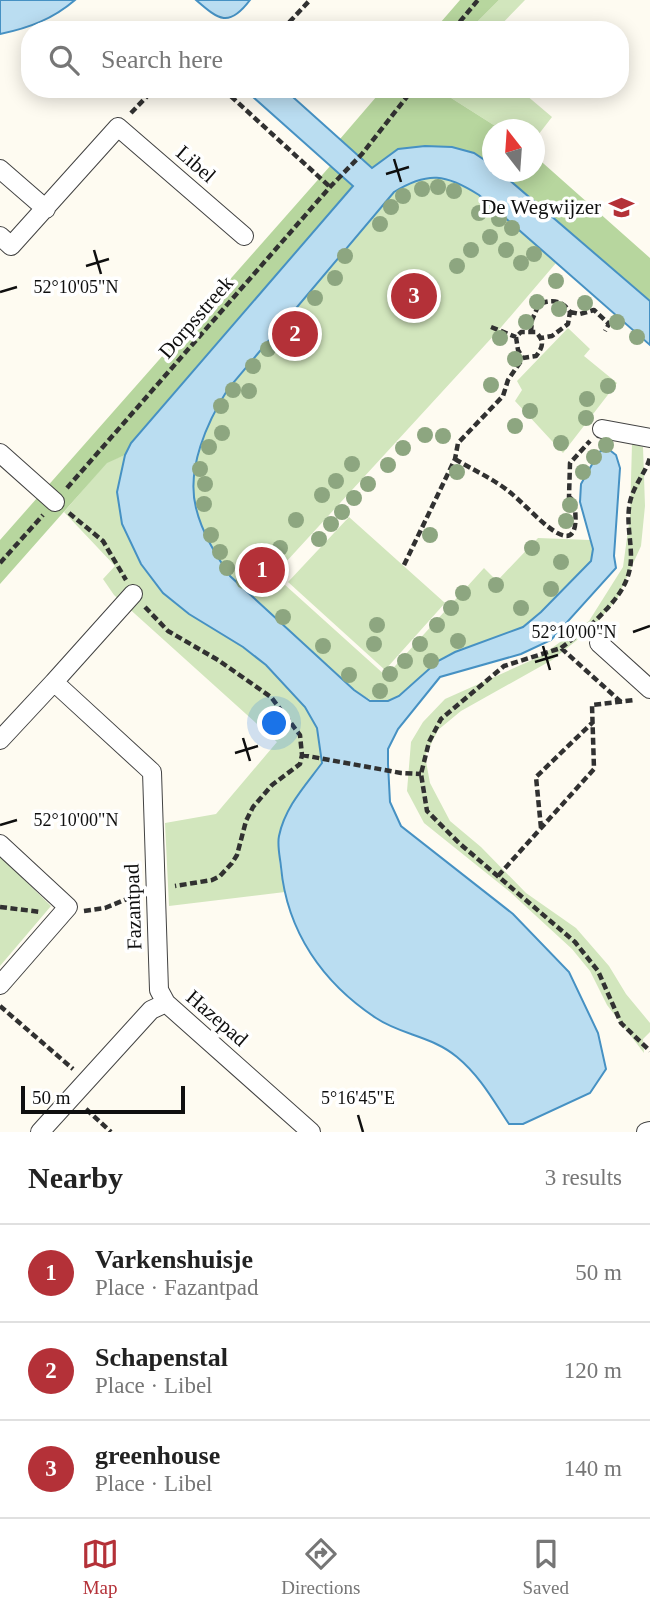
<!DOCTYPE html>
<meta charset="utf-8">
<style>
body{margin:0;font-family:Georgia,serif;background:#f6f6f6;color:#222}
.compass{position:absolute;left:482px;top:119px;width:63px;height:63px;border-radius:50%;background:#fff;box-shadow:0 4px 18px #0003;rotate:343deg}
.scale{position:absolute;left:21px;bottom:18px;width:164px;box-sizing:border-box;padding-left:7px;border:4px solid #0f0f0f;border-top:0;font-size:19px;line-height:24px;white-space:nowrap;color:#0f0f0f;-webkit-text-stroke:5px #fff;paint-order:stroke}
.you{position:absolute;left:275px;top:724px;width:24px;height:24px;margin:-18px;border:5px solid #fff;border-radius:50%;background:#1a73e8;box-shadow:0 0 0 10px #1a73e833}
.badge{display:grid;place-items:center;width:46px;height:46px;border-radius:50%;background:#b43138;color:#fff;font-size:23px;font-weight:700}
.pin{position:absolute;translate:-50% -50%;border:4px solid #fff;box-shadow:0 2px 7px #0006}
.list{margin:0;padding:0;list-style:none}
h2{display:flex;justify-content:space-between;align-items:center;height:91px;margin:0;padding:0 28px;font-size:30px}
h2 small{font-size:23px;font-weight:400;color:#767676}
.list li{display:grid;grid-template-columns:46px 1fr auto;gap:21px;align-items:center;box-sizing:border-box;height:98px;padding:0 28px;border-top:2px solid #e0e0e0}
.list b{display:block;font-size:26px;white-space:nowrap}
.list p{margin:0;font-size:23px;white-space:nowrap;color:#767676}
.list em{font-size:23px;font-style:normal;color:#767676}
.icon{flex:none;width:38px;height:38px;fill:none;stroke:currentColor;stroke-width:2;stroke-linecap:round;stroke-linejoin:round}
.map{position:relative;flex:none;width:650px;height:1132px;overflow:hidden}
.search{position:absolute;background:#fff;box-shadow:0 4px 18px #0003;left:21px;right:21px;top:21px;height:77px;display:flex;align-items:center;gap:18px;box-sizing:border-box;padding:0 24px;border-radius:28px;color:#767676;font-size:26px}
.sheet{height:385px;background:#fff}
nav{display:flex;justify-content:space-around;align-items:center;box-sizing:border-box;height:98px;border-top:2px solid #e0e0e0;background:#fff;font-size:19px;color:#767676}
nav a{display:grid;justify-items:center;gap:4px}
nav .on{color:#b43138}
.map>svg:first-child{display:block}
</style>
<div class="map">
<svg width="650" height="1132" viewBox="0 0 650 1132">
<rect width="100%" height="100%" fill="#fefbf1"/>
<path fill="#d2e6bd" d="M 499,0 L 525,0 L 496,30 L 469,30 Z
M 437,89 L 519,89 L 552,117 L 535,139 L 534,130 L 500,129 Z
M 438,177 L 457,181 L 479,195 L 556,263 L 497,332 L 274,575 L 386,676 L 484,568 L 497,581 L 538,538 L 590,540 C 592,547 594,555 591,561 C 584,575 535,620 522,628 C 495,641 463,644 438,661 C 423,671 405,698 388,701 C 374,704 365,697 354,690 L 230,576 C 216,555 202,533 196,508 C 186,469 207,422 228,390 L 394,192 L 423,178 Z
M 568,328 L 590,349 L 584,356 L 617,383 L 563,453 L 515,401 L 522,390 L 517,381 Z
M 632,444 L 643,447 L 645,506 L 641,546 L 617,599 L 591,629 L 552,660 L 461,711 L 438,730 L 425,756 L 430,783 L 450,821 L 481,847 L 526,893 L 576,928 L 609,966 L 626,994 L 650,1023 L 650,1032 L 643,1039 L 644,1053 L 607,1005 L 590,971 L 572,949 L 510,892 L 424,823 L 407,791 L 411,742 L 423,722 L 445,699 L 541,656 L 589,621 L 623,567 L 630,516 Z
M 125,455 L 117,492 L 122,524 L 141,564 L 163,593 L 189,614 L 243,647 L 266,664 L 305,707 L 317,729 L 322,763 C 285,812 269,828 285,892 L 169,906 L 165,823 L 216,814 L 277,742 L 114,595 L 103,579 L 115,566 L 64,512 L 107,462 Z
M 349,517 L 445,603 L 385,670 L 288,582 Z
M 0,856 L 51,906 L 0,966 Z"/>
<path fill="#b7d69e" d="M 460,0 L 499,0 L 469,30 L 434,30 Z
M 383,89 L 437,89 L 500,129 L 492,130 L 492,165 L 474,153 L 452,147 L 425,146 L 398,149 L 372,168 L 340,139 Z
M 535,156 L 650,258 L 650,301 L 500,172 L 534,172 Z
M 331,165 L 354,186 L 131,443 L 125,455 L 107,463 L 0,584 L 0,540 Z
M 415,274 C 440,284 442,308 416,318 C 393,303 382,284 415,274 Z"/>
<path fill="#baddf1" stroke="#4691c3" stroke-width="2" d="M 0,0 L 75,0 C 53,19 29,28 0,34 Z
M 196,0 L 250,0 C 229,28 219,20 196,0 Z
M 244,89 L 284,89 L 372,168 L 398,149 L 425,146 L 452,147 L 474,153 L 492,165 L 492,172 L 500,172 L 650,301 L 650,345 L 479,195 C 446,174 428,171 394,192 L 228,389 C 207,422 186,469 196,508 C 202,533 216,555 230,576 L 354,690 L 370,701 L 388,701 L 399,696 L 438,661 L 455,652 L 523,627 L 541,612 L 591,561 L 593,549 L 580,502 L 581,484 L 599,452 L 607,448 L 616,455 L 620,468 L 614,556 L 616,568 L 551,640 L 521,654 L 440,677 L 398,729 L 388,749 L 388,764 L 390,802 L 401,826 L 513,914 L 569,972 L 598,1033 L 606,1069 L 590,1093 L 523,1124 L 509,1124 C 493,1100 480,1076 457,1057 C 432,1036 401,1035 376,1018 C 323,983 287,932 281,867 C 280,857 277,845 279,836 C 285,807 305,786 322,763 L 317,728 L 305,707 L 266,665 L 243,647 L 189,614 L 163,593 L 141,564 L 122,524 L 117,492 L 125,455 L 131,443 L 353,186 Z"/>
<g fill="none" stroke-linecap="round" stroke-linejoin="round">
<defs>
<path id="minor" d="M 0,169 L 46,209
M 0,236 L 11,246 L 118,127 L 244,236
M 602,429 L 650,438
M 0,453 L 55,502
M 599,643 L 650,689
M 54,682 L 133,594
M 0,740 L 54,682 L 152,772 L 159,990 L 166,1003
M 0,844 L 68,907 L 0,985
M 40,1132 L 151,1010 L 166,1003 L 311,1132
M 646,1132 L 650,1131"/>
</defs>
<use href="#minor" stroke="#424242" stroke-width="20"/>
<path stroke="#313131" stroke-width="4.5" stroke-dasharray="7 3.5" stroke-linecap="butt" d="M 282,30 L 310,0
M 453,30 L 478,0
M 223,89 L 330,187
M 131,113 L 154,89
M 570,312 L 580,314 L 594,310 L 609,324 L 605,331
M 491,327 L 516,337
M 531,332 L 532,320 L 539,304 C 552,299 562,300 570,312 L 568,324 L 552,336 L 541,338
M 455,459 C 473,470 496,480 512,494 C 533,511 585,575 574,501 L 569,497 L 570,463 L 590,441
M 67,488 L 330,187 L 362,154 L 413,89
M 69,513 L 103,541 L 126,580
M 0,563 L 43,515
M 404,565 L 455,459 L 458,443 L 503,396 L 508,380 L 523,358 L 536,356 C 544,346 544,341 536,332 L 521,332 L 516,337 L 518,350 L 523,358
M 145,607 L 168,631 L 218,660 L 271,697 L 300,735 L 302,755 L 300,764 L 272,785 L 253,807 L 246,821 L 237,855 L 232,863 L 220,876 L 212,880 L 175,886
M 590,626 C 610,606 631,587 631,557 C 631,538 626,521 630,502 C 634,484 647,471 650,457
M 561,648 L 583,631
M 621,702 L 561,648 L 504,666 L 441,719 L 429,742 L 421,774 L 427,811 L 459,843 L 575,942 L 598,971 L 621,1023 L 650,1051
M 302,755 L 401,773 L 421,774
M 541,828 L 536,777 L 593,722
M 498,876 L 594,769 L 592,705 L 635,700
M 0,907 L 41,912
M 84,911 L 105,908 L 139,894
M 0,1006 L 73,1069
M 86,1109 L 111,1132"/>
<use href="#minor" stroke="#fff" stroke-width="18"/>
</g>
<g fill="#8da680">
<circle cx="438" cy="187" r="8"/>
<circle cx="422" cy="189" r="8"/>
<circle cx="454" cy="191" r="8"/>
<circle cx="403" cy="196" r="8"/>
<circle cx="391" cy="207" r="8"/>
<circle cx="479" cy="213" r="8"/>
<circle cx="499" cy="219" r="8"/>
<circle cx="380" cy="224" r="8"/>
<circle cx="512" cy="228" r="8"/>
<circle cx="490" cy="237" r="8"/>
<circle cx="471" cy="250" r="8"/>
<circle cx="506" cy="250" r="8"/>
<circle cx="534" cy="254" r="8"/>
<circle cx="345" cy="256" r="8"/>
<circle cx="521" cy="263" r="8"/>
<circle cx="457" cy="266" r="8"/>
<circle cx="335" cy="278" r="8"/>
<circle cx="556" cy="281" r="8"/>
<circle cx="421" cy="286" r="8"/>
<circle cx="402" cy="296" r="8"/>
<circle cx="315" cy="298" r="8"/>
<circle cx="537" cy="302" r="8"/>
<circle cx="585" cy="303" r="8"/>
<circle cx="559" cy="309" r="8"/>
<circle cx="298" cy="319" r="8"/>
<circle cx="526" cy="322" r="8"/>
<circle cx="617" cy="322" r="8"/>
<circle cx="283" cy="337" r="8"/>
<circle cx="637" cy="337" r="8"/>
<circle cx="500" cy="338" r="8"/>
<circle cx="268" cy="349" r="8"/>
<circle cx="515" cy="359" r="8"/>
<circle cx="253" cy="366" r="8"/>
<circle cx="491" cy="385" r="8"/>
<circle cx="608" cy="386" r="8"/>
<circle cx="233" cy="390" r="8"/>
<circle cx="249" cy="391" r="8"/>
<circle cx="587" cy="399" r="8"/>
<circle cx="221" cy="406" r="8"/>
<circle cx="530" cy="411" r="8"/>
<circle cx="586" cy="418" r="8"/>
<circle cx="515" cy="426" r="8"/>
<circle cx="222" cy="433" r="8"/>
<circle cx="425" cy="435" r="8"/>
<circle cx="443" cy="436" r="8"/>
<circle cx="561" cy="443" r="8"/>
<circle cx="606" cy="445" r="8"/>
<circle cx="209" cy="447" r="8"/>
<circle cx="403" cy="448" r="8"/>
<circle cx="594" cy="457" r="8"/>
<circle cx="352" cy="464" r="8"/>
<circle cx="388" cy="465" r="8"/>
<circle cx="200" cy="469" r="8"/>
<circle cx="457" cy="472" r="8"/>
<circle cx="583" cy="472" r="8"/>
<circle cx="336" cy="481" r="8"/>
<circle cx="205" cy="484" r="8"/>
<circle cx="368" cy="484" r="8"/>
<circle cx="322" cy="495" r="8"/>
<circle cx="354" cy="498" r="8"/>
<circle cx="204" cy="504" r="8"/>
<circle cx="570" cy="505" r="8"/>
<circle cx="342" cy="512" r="8"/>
<circle cx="296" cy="520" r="8"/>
<circle cx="566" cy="521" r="8"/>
<circle cx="331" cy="524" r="8"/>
<circle cx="211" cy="535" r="8"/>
<circle cx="430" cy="535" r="8"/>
<circle cx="319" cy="539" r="8"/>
<circle cx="280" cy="548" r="8"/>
<circle cx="532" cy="548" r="8"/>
<circle cx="262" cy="551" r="8"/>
<circle cx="220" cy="552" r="8"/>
<circle cx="561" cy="562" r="8"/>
<circle cx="227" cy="568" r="8"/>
<circle cx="244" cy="581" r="8"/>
<circle cx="496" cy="585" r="8"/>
<circle cx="551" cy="589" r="8"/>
<circle cx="463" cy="593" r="8"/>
<circle cx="451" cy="608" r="8"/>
<circle cx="521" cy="608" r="8"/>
<circle cx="283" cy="617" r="8"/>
<circle cx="377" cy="625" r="8"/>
<circle cx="437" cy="625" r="8"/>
<circle cx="458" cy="641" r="8"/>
<circle cx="374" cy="644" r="8"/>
<circle cx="420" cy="644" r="8"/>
<circle cx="323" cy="646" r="8"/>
<circle cx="405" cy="661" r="8"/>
<circle cx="431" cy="661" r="8"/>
<circle cx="390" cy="674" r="8"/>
<circle cx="349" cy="675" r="8"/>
<circle cx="380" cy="691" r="8"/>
</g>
<path fill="none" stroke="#0f0f0f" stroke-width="2.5" d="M 394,159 L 401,182M 386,174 L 409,167M 94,250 L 101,274M 86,266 L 109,259M 0,292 L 17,287M 633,632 L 650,626M 543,646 L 550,670M 535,662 L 558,655M 243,738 L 250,761M 235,753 L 258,746M 0,825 L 17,820M 358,1115 L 363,1132"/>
<defs>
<symbol id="school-bare" viewBox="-9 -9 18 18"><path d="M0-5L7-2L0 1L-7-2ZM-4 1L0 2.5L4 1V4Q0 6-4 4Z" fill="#b43138" stroke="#fff" stroke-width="2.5" paint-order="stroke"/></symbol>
</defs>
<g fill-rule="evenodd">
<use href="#school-bare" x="604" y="190" width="35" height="35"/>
</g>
<g text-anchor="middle" stroke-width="7" stroke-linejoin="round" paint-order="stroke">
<g font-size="21" fill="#0f0f0f" stroke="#fff">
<text transform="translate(196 164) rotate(41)" y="7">Libel</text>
<text transform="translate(196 317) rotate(-49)" y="7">Dorpsstreek</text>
<text transform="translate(133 907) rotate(-92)" y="7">Fazantpad</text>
<text transform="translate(217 1018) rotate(41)" y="7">Hazepad</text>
</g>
<g font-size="21" fill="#0f0f0f" stroke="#fff" text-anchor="end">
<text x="601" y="214">De Wegwijzer</text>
</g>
</g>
<g font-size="18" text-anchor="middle" fill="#0f0f0f" stroke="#fff" stroke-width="7" stroke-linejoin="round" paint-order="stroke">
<text x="76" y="293">52°10'05"N</text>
<text x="574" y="638">52°10'00"N</text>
<text x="76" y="826">52°10'00"N</text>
<text x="358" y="1104">5°16'45"E</text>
</g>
</svg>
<svg class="compass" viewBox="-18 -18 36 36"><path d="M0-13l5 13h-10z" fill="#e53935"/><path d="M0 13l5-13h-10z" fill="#767676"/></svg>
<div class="scale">50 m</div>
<div class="you"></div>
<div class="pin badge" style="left:262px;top:570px">1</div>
<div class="pin badge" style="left:295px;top:334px">2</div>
<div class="pin badge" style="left:414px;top:296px">3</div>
<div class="search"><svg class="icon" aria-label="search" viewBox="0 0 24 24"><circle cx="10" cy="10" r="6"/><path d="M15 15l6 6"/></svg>Search here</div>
</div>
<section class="sheet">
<h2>Nearby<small>3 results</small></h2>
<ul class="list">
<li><span class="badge">1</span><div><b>Varkenshuisje</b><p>Place · Fazantpad</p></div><em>50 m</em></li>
<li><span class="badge">2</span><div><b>Schapenstal</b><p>Place · Libel</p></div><em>120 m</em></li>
<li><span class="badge">3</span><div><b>greenhouse</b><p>Place · Libel</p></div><em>140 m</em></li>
</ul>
</section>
<nav>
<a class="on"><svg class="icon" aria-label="map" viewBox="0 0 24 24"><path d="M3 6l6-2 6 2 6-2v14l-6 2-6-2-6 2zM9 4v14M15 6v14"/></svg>Map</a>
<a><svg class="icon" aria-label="directions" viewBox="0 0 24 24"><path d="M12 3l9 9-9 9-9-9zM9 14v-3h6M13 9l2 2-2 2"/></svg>Directions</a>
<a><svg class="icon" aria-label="saved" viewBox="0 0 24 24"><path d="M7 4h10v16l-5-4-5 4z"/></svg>Saved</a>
</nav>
